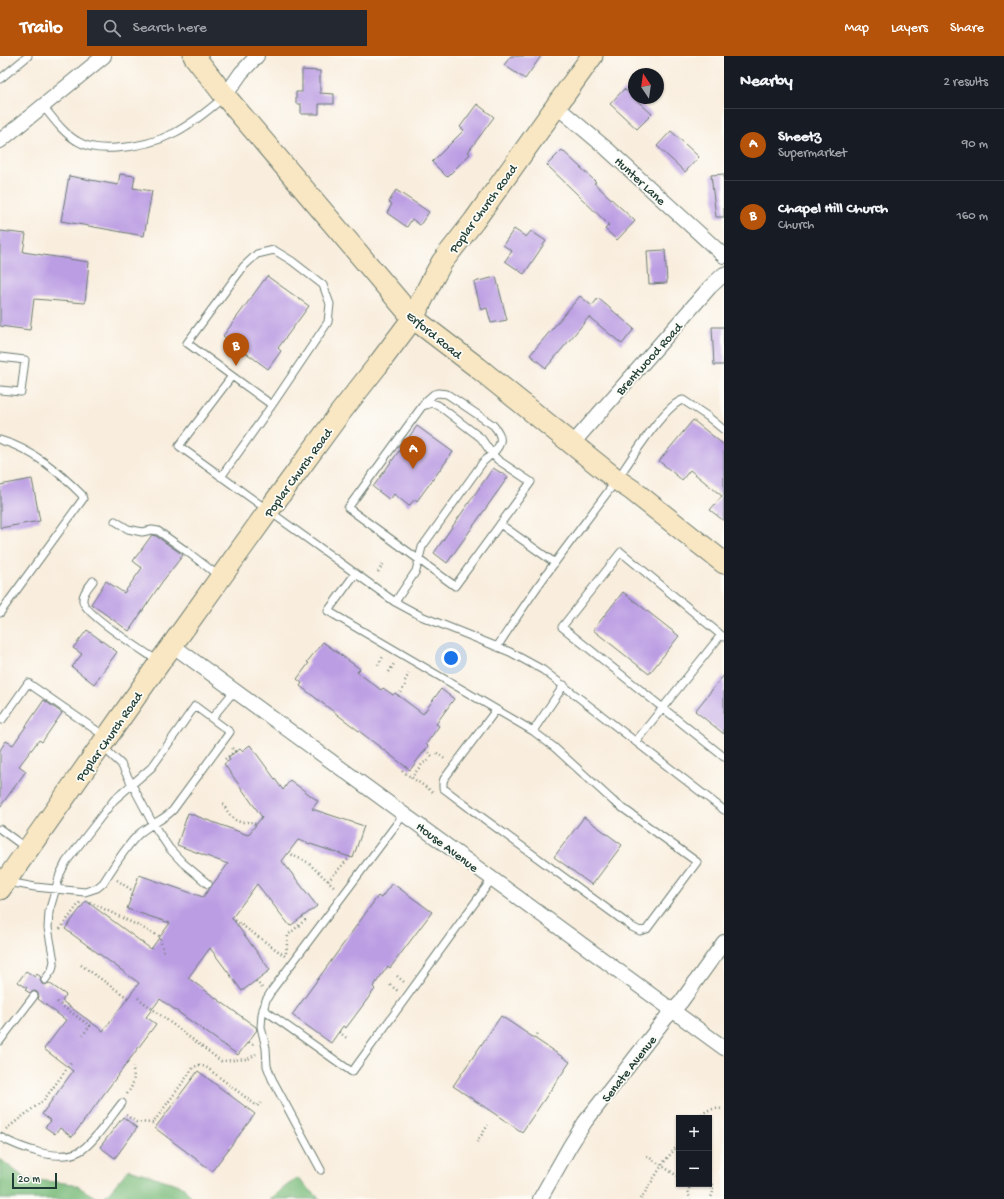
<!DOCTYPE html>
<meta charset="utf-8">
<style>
body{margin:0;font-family:"Gochi Hand",sans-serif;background:#242831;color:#f1f3f6}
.controls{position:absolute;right:12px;bottom:12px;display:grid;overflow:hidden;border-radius:0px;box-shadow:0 1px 3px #0004}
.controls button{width:36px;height:36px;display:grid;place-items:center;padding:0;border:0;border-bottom:1px solid #363941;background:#171b24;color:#f1f3f6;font:20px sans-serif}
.compass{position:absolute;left:628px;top:12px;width:36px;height:36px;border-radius:50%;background:#171b24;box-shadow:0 1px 3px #0004;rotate:347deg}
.scale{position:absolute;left:12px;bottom:10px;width:45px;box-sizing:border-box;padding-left:4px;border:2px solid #1f3d34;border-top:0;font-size:11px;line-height:14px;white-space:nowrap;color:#1f3d34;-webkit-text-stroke:3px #fdfcf7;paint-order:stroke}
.you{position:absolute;left:451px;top:602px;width:14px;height:14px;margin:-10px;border:3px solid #fff;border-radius:50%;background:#1a73e8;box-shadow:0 0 0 6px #1a73e833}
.badge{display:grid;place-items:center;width:26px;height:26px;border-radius:50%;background:#b45309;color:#fff;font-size:13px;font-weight:700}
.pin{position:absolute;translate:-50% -33px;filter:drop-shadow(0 1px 2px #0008)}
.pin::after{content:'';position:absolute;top:21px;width:14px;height:12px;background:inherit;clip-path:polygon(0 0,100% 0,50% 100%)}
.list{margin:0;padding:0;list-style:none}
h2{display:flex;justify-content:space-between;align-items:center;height:52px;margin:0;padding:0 16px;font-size:17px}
h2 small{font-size:13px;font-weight:400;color:#9ea1a6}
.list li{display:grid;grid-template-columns:26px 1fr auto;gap:12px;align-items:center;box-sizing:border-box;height:72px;padding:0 16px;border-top:1px solid #363941}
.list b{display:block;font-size:15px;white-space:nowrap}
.list p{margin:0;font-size:13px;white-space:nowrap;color:#9ea1a6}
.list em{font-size:13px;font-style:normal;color:#9ea1a6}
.icon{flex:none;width:22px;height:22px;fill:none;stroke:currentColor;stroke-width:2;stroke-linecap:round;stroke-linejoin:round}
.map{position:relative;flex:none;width:724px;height:1143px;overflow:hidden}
header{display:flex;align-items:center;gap:24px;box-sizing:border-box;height:56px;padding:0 20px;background:#b45309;color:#fff}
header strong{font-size:19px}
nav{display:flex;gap:22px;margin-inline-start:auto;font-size:14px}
.search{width:280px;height:36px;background:#242831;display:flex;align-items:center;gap:10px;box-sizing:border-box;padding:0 14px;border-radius:0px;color:#9ea1a6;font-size:15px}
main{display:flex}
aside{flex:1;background:#171b24}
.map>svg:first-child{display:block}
</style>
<header>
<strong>Trailo</strong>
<div class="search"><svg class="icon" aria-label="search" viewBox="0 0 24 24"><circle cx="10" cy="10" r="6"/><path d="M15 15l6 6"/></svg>Search here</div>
<nav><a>Map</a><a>Layers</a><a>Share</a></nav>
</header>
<main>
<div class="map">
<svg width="724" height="1143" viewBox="0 0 724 1143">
<rect width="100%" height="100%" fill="#fdfcf7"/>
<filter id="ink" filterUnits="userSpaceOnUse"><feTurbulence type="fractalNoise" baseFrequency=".025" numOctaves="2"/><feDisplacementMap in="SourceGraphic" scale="8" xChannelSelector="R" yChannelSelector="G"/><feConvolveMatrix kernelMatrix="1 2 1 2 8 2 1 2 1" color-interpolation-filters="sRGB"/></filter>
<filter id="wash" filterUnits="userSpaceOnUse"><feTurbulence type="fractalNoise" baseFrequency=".012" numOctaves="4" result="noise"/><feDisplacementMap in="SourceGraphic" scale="16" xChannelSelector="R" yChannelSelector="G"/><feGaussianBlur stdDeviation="0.9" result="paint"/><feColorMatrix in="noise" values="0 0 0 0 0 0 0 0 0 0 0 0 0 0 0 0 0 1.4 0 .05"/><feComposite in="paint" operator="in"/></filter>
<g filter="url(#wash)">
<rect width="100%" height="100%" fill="#f9eede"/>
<path fill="#7ebd7e" stroke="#4e7d59" d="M 0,1103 L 26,1123 L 74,1128 L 98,1143 L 0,1143 Z
M 129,1113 L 183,1130 L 193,1143 L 103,1143 Z
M 297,1122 L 320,1143 L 269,1143 Z"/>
<g id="blocks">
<path fill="#bb9de3" d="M 511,0 L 541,0 L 525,23 L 504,9 Z
M 302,14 L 320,15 L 320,37 L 334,38 L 334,48 L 319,48 L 319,58 L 301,58 L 301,48 L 296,48 L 296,36 L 302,36 Z
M 624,33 L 652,58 L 637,73 L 610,48 Z
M 477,48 L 494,61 L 468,96 L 470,98 L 447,121 L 432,106 L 464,74 L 460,71 Z
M 671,75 L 699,101 L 685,116 L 657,90 Z
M 562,94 L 596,126 L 594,127 L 635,165 L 617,184 L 605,173 L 609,169 L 547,109 Z
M 120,118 L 135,120 L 133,132 L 152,135 L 144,180 L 61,165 L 69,120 L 118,129 Z
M 724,118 L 724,161 L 716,161 L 711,119 Z
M 396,134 L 429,156 L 420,169 L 412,163 L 407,171 L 387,157 L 392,148 L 389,146 Z
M 514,173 L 526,181 L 531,175 L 546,185 L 524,218 L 505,205 L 512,195 L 503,189 Z
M 0,175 L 26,178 L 23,196 L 89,206 L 85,247 L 34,243 L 30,274 L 0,270 Z
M 665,194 L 667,227 L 649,228 L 647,195 Z
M 267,220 L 309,250 L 278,292 L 281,295 L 268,313 L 223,280 Z
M 496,221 L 507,264 L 491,267 L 487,252 L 481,254 L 474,226 Z
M 580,240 L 592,250 L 598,242 L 634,273 L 622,288 L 589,261 L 546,312 L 530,299 Z
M 712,271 L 724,271 L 724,309 L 714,309 Z
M 693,364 L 724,389 L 724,465 L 710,454 L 722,440 L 690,414 L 682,424 L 659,405 Z
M 417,370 L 453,396 L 417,445 L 415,443 L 409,450 L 394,438 L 390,444 L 373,431 Z
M 493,412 L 508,421 L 447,507 L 434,497 Z
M 32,423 L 40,465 L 0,472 L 0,429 Z
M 152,479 L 156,480 L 183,499 L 162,526 L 129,575 L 91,548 L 106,525 L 124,537 L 142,512 L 133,505 Z
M 623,536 L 679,580 L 649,618 L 593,574 Z
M 87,574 L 117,596 L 94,628 L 72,611 L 82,598 L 73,592 Z
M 323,586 L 360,613 L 357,616 L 381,634 L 383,632 L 393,639 L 395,637 L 423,658 L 441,633 L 454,643 L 436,668 L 439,670 L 426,688 L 428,690 L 410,714 L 300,630 L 302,627 L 297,623 L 309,607 L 307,606 Z
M 724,619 L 724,678 L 695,655 Z
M 44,644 L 62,657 L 42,686 L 39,684 L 19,710 L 26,715 L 0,751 L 0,694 L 6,685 L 13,689 Z
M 250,689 L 283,734 L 290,724 L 318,745 L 312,753 L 364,770 L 353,802 L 298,784 L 282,805 L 317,850 L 290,870 L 257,828 L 232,862 L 270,914 L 242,935 L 210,892 L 188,922 L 256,971 L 257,974 L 238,999 L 160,943 L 146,961 L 156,968 L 72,1081 L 60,1072 L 55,1078 L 45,1071 L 51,1065 L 42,1058 L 73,1015 L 44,993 L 66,964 L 38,943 L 39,940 L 37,936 L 34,935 L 30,937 L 25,934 L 27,932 L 18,926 L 26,915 L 35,921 L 37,918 L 41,921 L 40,924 L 42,928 L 45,929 L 49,927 L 66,939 L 62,945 L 103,975 L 139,927 L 65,873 L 86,845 L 151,893 L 170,867 L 127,853 L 139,819 L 203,841 L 228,808 L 177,789 L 188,757 L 248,779 L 262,761 L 224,708 L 230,704 L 228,701 L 240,693 L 242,695 Z
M 584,761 L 622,789 L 592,829 L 554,801 Z
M 392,827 L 432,856 L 390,912 L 388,910 L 373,931 L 375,933 L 346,972 L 343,970 L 331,987 L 292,959 L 378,840 L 381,842 Z
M 501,960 L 570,1006 L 522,1076 L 453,1030 Z
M 198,1015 L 255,1058 L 212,1115 L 155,1072 Z
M 123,1061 L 137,1072 L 115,1102 L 100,1091 Z"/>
</g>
</g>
<g filter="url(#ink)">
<use href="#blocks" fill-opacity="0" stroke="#6b7b70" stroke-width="1"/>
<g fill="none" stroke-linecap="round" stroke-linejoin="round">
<defs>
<path id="lane" d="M 0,23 L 28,0
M 43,50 C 53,62 63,77 77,85 C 88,92 103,93 116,92 C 164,89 189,71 224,41
M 0,301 L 25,304 L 21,336 L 0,334
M 232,320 L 272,349
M 438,337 L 447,338 L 493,369 C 503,380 503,388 492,398 L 498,404 L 531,426 L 455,530 L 348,452 L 426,345 L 434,338 Z
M 0,384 C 32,393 59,416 82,439 L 83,443 L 0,557
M 221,421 L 272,349 L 328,266 L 330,248 L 323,229 L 292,205 L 274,194 L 257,198 L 244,210 L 187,287 L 232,320 L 179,390 L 395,546 L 421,560 L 510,596 L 543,614 L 724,754
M 115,465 L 128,473 L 142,476 L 152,474 L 158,475 L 185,494 L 219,520
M 500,468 L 555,507
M 355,518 L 328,555 L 533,675 L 555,692 L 613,745 L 697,806 L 647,873 L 640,875 L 632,871 L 472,754 L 443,732 L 443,726 L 444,723 L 496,654
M 93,525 C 89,531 82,537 83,545 C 84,558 145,596 158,605
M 395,546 L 416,515 L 422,491 L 483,406 L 492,398 L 481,382 L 438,349 L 432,347 L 423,350
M 721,579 L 621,496 L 562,571 L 724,701
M 497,591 C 516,562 535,533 556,505 C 576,478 596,452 616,425 C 628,408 665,348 683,344 L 707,360 L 724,374
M 212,662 L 235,634
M 2,664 L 28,627 L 106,681
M 533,675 L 564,629
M 636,685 L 721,579 L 724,581
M 103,691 L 121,708 L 153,768 L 169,792 L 183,807 L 208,828
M 0,773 L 26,792
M 8,826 L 35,831 L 85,836 L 97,832 L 103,827 C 113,812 127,788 140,777 C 150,768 164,764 173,754 L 230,676 L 195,650 L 152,711 L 114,744 L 66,806 L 60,818 L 49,856 L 48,872 L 54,905 L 52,914 L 45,924
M 263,953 L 352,1016 L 492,823
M 0,985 L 34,940
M 0,1081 C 19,1091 58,1107 80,1095 C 93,1088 112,1059 122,1047
M 321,1114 L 272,1023 L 267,1010 L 266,992 L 261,971 L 262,958 L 266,944 L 272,934 L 404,758"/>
<path id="street" d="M 225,40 L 241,17 L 257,0
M 556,50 L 607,93 L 724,200
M 0,85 L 104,0
M 573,387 L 710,231 L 724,218
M 172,589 L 724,992
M 540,1143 L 570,1090 L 585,1066 L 665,963 L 681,946 L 724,886"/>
<path id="secondary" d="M 194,0 L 225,40 L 413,262 L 477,311 L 617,424 L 632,434 L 724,507
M 0,833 L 160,606 L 274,447 L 340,357 L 377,310 L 413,262 L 431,226 L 442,206 L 474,165 L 592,0"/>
</defs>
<use href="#lane" stroke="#6b7b70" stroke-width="9"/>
<use href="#street" stroke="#6b7b70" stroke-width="16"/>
<use href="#secondary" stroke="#6b7b70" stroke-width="23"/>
<path stroke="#6b7b70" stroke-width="2.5" stroke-dasharray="1 3" stroke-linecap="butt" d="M 378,516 L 383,508
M 378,609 L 384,599
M 389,616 L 395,606
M 405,625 L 410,615
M 398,640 L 406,628
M 425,694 L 432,700
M 437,697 L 446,704
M 225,703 L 235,695 L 231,691
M 402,715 L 433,736
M 411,722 L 423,707 L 430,704
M 223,748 C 228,756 233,767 244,766 C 249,766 251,765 256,769
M 288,797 L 307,806 L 336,832
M 117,824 L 133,835
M 328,825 L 350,801
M 90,846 L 159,880 L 164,896
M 232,862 L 285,900
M 60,873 L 81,845
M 286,897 L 288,879 L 305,864 L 302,861
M 81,909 L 128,942
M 397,920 L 404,926
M 256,925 L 262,932
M 390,929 L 398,935
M 138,942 L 221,1005 L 248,1003 L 256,998
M 57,946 L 90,970 L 83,979
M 339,976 L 348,983
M 535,982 L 539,976
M 249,986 L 255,990
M 127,1038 C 133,1030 135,1024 133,1014 L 134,1011
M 126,1059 L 136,1066 L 153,1067 L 194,1011 L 199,1009 L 206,1011 L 257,1050 L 261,1047
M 699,1062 C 706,1053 713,1052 724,1053
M 6,1073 L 44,1044 L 71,1007
M 477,1086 L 488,1069
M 647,1100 L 679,1121
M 709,1125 C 714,1131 714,1137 710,1143
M 690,1128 L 688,1138 L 691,1143
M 641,1143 L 664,1106 L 679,1088"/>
<use href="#lane" stroke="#fff" stroke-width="7"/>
<use href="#street" stroke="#fff" stroke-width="14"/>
<use href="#secondary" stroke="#f9e7c3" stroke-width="21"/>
</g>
</g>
<g text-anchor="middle" stroke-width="3.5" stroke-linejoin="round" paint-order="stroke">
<g font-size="13" fill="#1f3d34" stroke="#fdfcf7">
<text transform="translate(641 124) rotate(43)" y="5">Hunter Lane</text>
<text transform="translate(482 152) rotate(-54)" y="5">Poplar Church Road</text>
<text transform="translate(435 278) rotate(39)" y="5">Erford Road</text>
<text transform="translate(648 302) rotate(-48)" y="5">Brentwood Road</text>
<text transform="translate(297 416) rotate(-54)" y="5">Poplar Church Road</text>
<text transform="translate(108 680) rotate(-55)" y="5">Poplar Church Road</text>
<text transform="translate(448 790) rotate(37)" y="5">House Avenue</text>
<text transform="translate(628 1012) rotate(-52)" y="5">Senate Avenue</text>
</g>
</g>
</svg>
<div class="controls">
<button>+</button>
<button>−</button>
</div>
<svg class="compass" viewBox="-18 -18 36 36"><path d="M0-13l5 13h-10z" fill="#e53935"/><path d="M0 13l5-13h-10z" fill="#9ea1a6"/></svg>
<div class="scale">20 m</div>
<div class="you"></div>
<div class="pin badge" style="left:413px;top:413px">A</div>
<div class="pin badge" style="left:236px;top:310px">B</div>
</div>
<aside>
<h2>Nearby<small>2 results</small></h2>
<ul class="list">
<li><span class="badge">A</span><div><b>Sheetz</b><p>Supermarket</p></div><em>90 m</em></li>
<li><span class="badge">B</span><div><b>Chapel Hill Church</b><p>Church</p></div><em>160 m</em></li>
</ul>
</aside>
</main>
